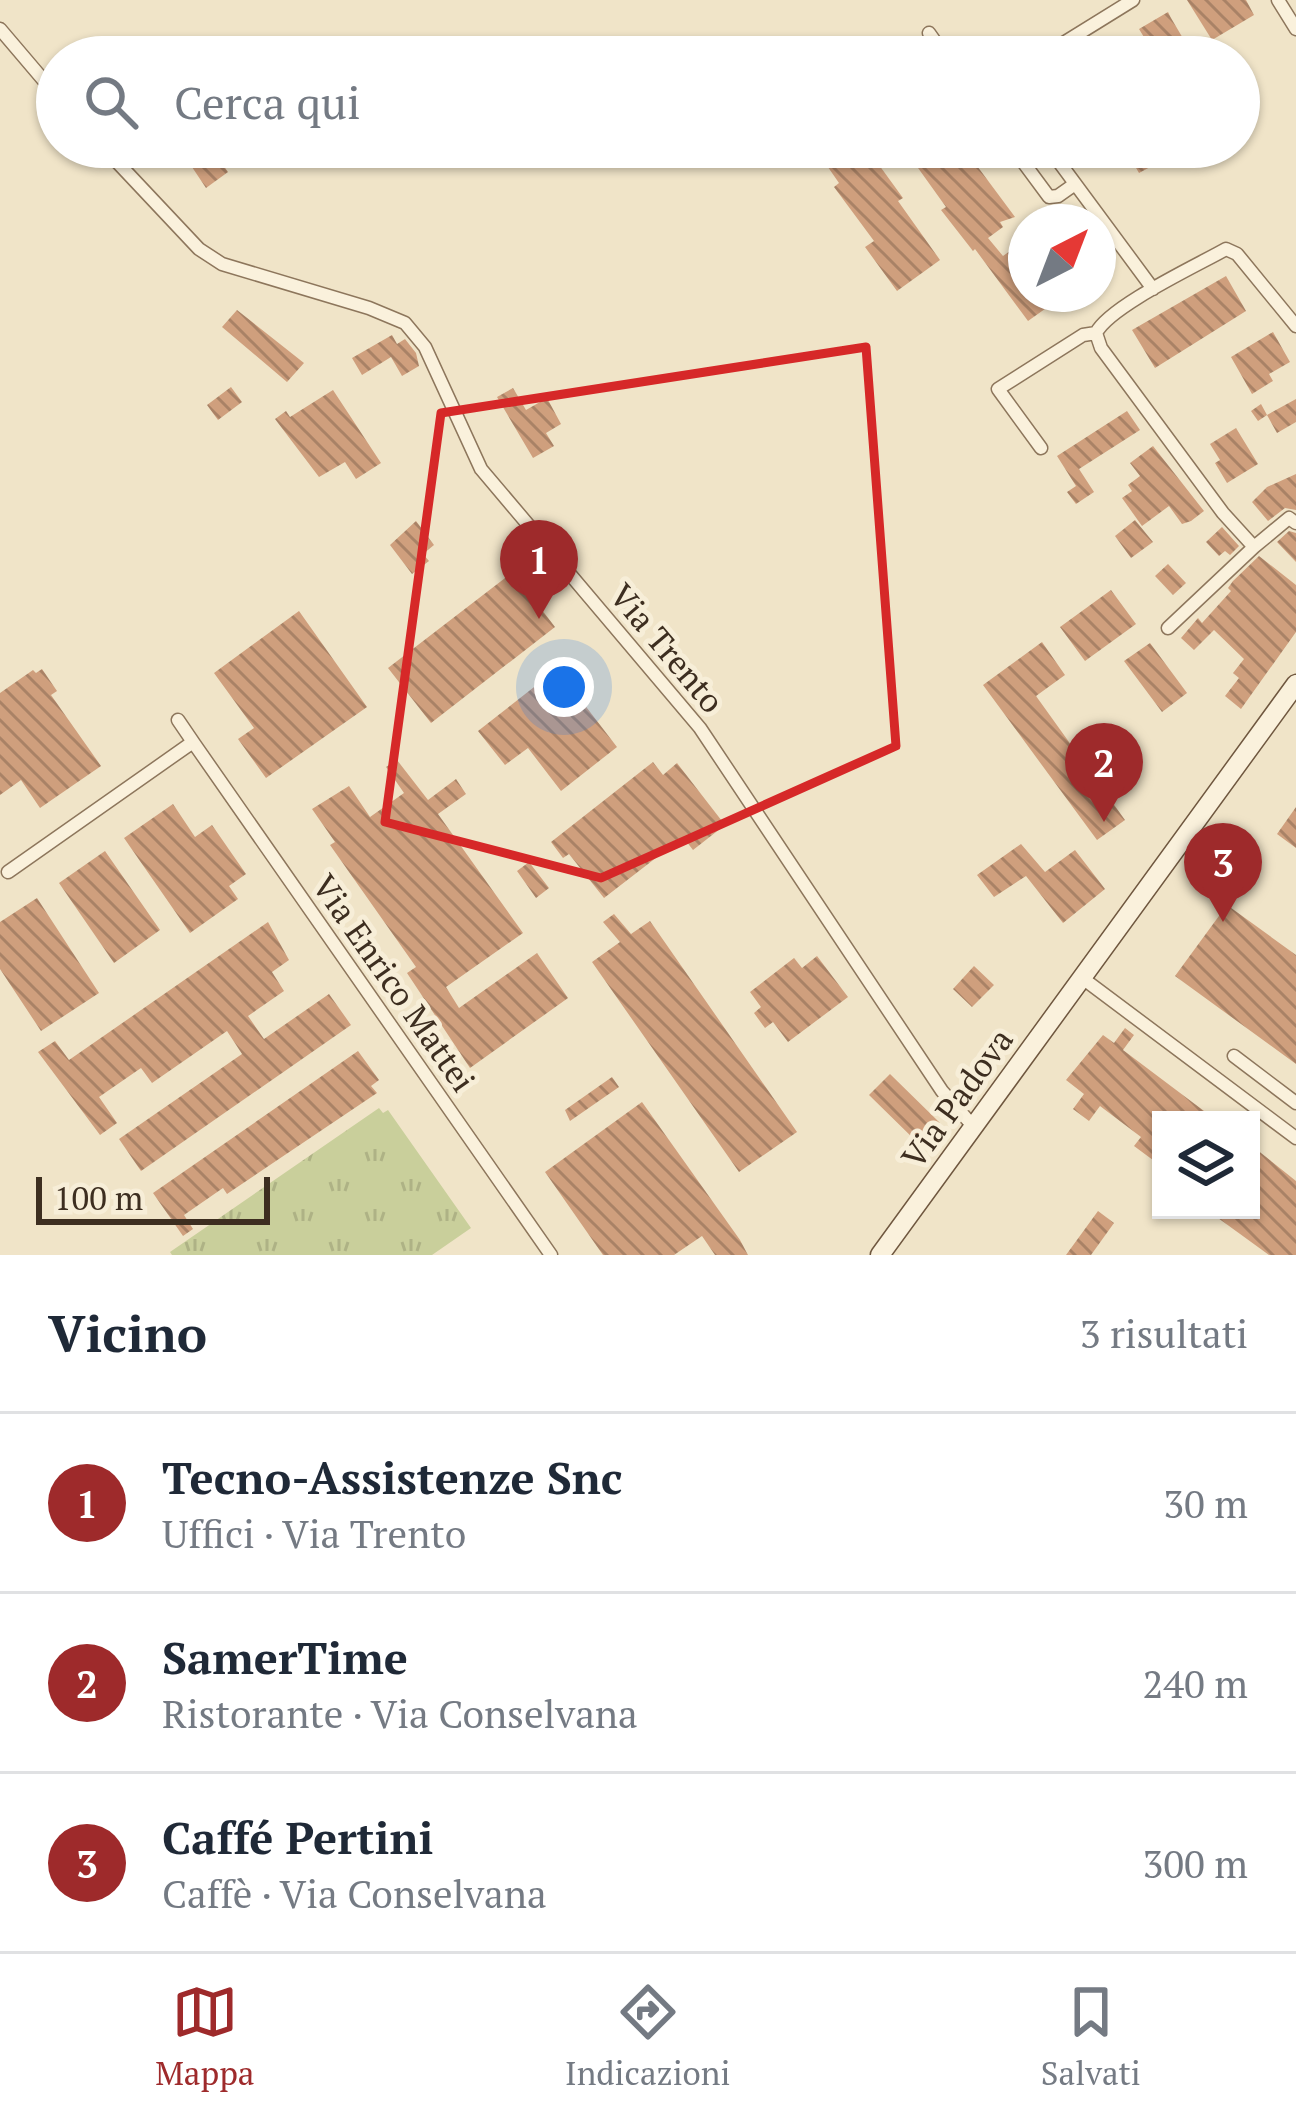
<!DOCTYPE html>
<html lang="it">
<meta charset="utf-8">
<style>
body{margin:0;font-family:"PT Serif",serif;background:#f2f2f3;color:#1f2937}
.controls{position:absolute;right:36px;bottom:36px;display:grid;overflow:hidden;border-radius:0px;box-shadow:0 3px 9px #0004}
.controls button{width:108px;height:108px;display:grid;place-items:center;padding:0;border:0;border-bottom:3px solid #e0e1e3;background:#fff;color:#1f2937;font:60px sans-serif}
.compass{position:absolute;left:1008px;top:204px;width:108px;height:108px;border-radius:50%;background:#fff;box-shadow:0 3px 9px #0004;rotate:42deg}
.scale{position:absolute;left:36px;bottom:30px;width:234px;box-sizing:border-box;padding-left:12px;border:6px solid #3d2e20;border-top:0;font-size:33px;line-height:42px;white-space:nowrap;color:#3d2e20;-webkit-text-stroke:9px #f7eed8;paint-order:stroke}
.you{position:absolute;left:564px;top:687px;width:42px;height:42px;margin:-30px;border:9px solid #fff;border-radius:50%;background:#1a73e8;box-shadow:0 0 0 18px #1a73e833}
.badge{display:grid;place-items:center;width:78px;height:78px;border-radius:50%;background:#9e2a2b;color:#fff;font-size:39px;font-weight:700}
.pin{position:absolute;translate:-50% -99px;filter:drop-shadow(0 3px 6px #0008)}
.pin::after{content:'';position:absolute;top:63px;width:42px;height:36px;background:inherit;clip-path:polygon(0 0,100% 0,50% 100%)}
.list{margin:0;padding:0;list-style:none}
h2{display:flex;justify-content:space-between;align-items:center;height:156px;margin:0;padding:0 48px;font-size:51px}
h2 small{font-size:39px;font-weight:400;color:#747a83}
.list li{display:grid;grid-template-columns:78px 1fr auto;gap:36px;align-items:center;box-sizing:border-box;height:180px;padding:0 48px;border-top:3px solid #e0e1e3}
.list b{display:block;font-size:45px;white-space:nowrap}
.list p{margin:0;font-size:39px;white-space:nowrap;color:#747a83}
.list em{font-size:39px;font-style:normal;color:#747a83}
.icon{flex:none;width:66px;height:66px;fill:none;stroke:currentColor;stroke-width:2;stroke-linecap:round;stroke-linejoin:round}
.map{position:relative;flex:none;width:1296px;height:1255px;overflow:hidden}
.search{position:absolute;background:#fff;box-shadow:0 3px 9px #0004;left:36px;right:36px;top:36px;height:132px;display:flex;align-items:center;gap:30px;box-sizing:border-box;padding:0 42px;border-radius:66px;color:#747a83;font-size:45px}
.sheet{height:696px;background:#fff}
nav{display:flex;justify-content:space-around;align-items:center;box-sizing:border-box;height:168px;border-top:3px solid #e0e1e3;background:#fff;font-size:33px;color:#747a83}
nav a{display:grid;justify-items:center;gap:6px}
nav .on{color:#9e2a2b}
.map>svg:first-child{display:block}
</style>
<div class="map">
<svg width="1296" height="1255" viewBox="0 0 1296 1255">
<defs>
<pattern id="park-tufts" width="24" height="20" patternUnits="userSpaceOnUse" patternTransform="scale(3)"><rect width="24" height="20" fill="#c9cf9b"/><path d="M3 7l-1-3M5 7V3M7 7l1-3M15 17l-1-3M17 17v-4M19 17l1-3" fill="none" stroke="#aeb285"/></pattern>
<pattern id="building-back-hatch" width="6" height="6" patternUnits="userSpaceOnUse" patternTransform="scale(3)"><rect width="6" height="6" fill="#cf9f7d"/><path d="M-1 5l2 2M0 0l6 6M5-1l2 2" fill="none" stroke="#a98266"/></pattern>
</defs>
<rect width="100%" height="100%" fill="#f0e4c8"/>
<path fill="url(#park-tufts)" d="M 379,1108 L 383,1113 L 388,1110 L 471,1228 L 432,1255 L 172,1255 L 170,1252 Z"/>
<path fill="url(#building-back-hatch)" d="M 1187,0 L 1246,0 L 1254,15 L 1212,40 Z
M 1168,12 L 1171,18 L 1194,57 L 1156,57 L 1139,29 Z
M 814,147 L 866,147 L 903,198 L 898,201 L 940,260 L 897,291 L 865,247 L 874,241 L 834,187 L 839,183 Z
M 903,147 L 963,147 L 1015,217 L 1000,222 L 1003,227 L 988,238 L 1003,256 L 1017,246 L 1026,258 L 1026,294 L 1066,294 L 1028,321 L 975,249 L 973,251 L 941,210 L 946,207 Z
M 1124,147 L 1158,147 L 1165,159 L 1139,173 Z
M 212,149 L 228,172 L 206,188 L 190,164 Z
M 1226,276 L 1246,311 L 1155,368 L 1132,330 Z
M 237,310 L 304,363 L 287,382 L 222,327 Z
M 1273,332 L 1290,362 L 1269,374 L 1273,381 L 1252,394 L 1231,357 Z
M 392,335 L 397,344 L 405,339 L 416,353 L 419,366 L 402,376 L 391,357 L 362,375 L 352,358 Z
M 231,387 L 242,402 L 218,420 L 207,405 Z
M 513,388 L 526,410 L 547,398 L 561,424 L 546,433 L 554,446 L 533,458 L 497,397 Z
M 333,390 L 381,463 L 356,479 L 345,462 L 319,477 L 275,419 L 286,411 L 290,417 Z
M 1296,399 L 1296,422 L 1277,433 L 1267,415 L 1258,421 L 1251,411 L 1261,404 L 1267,415 Z
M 1127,411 L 1140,430 L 1079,469 L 1094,492 L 1076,504 L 1067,492 L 1076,486 L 1057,456 Z
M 1236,428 L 1258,464 L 1227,483 L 1215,463 L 1220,460 L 1210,444 Z
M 1153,446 L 1204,511 L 1191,521 L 1182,524 L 1169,506 L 1142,526 L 1122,498 L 1132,491 L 1128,485 L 1140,476 L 1130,463 Z
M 1296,474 L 1296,510 L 1285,508 L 1268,521 L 1252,502 L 1267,487 Z
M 1135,520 L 1153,542 L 1131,558 L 1115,536 Z
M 416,521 L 434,545 L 423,554 L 429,561 L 412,574 L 390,545 Z
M 1222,527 L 1239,546 L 1230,555 L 1225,551 L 1219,556 L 1206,542 Z
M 1289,531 L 1296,533 L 1296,562 L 1277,542 Z
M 1259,556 L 1296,585 L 1296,632 L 1241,709 L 1225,696 L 1239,678 L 1233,673 L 1244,659 L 1214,630 L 1194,650 L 1181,638 L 1198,618 L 1202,623 L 1231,591 L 1228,588 L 1233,581 Z
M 1168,564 L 1186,583 L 1173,595 L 1155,576 Z
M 513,572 L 555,627 L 431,723 L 388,668 Z
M 1111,590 L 1136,624 L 1085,661 L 1060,627 Z
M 299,611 L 367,707 L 266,778 L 238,739 L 254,728 L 214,673 Z
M 1042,642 L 1065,675 L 1036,696 L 1125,820 L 1097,840 L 983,685 Z
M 1150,643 L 1187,693 L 1162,712 L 1124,661 Z
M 42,669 L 57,691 L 51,695 L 101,766 L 40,808 L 21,780 L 0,795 L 0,693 L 33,670 L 36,673 Z
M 557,669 L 617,747 L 561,791 L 528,748 L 505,765 L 478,731 Z
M 397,760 L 428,800 L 456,779 L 466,794 L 438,814 L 523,933 L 446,987 L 459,1008 L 537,953 L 568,998 L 470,1068 L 407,973 L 416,967 L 330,845 L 335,842 L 312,809 L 349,786 L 370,817 L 404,793 L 386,767 Z
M 653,762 L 663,775 L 677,763 L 725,825 L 693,850 L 683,837 L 604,898 L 569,854 L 563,858 L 551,842 Z
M 173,804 L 195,837 L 212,825 L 246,874 L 229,886 L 238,899 L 190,933 L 124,838 Z
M 1296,807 L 1296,848 L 1277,834 Z
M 1021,844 L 1045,872 L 1075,850 L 1105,889 L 1063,923 L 1026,876 L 994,897 L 977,875 Z
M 105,851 L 160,930 L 114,963 L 59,883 Z
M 529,862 L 549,888 L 536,898 L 517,871 Z
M 37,898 L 99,993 L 41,1031 L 0,969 L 0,922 Z
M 1227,905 L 1296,955 L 1296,1064 L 1175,976 Z
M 614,914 L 631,934 L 650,921 L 797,1132 L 739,1172 L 592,962 L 620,942 L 603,922 Z
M 268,922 L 289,960 L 272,972 L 284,991 L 248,1016 L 264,1039 L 329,994 L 351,1025 L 141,1171 L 119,1139 L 242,1054 L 227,1031 L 152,1083 L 141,1068 L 99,1097 L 117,1123 L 100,1135 L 38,1052 L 55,1041 L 69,1060 Z
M 817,956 L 848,997 L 788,1042 L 773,1022 L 765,1028 L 754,1013 L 761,1007 L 750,992 L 794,958 L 802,968 Z
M 974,966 L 994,985 L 972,1007 L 953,989 Z
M 1125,1028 L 1134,1035 L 1123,1050 L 1216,1120 L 1161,1120 L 1161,1166 L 1134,1146 L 1141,1137 L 1100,1106 L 1089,1121 L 1073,1109 L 1084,1094 L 1066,1080 L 1103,1035 L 1114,1043 Z
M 358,1051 L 379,1080 L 371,1086 L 377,1093 L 227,1194 L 223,1188 L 184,1215 L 193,1229 L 183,1236 L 153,1193 Z
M 890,1074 L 940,1123 L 919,1144 L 869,1095 Z
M 612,1077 L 619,1087 L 570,1121 L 565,1110 Z
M 642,1102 L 740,1240 L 748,1255 L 715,1255 L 702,1236 L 674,1255 L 603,1255 L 545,1172 Z
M 1251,1145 L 1296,1181 L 1296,1255 L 1269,1255 L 1207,1210 L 1251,1210 Z
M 1098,1211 L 1114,1223 L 1091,1255 L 1066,1255 Z"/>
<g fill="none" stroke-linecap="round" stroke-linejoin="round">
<defs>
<path id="street" d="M 1278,0 L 1296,29
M 0,29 L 57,96
M 929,33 L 946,57
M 1041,57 L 1133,0
M 103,147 L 199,249 L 222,264 L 369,308 L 405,323 L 425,347 L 481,469 L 700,728 L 942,1091 L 973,1126
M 1012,147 L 1049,197 L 1058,196 L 1075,184
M 1048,147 L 1153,289
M 1096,333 L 1101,348 L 1223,513 L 1254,547 L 1289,518 L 1296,523
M 1041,448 L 998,389 L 1083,335 L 1096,333 C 1110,306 1196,266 1226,249 L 1237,254 L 1296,326
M 1168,628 L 1254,547
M 178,720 L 193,742
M 8,872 L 193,742 L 551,1255
M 1081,977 L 1296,1138
M 1234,1056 L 1296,1103"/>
<path id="secondary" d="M 880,1255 L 1296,684"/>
</defs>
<use href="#street" stroke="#8d765c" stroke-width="15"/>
<use href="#secondary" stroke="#6f573f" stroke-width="21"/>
<use href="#street" stroke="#faf1dc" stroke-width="12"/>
<use href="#secondary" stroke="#faf1dc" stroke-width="18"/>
</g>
<path fill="none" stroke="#d62828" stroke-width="9" stroke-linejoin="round" d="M 866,347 L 896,746 L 601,878 L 385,822 L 441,413 Z"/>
<g text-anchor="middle" stroke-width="10" stroke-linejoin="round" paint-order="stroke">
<g font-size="33" fill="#3d2e20" stroke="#f7eed8">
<text transform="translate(667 648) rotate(50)" y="12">Via Trento</text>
<text transform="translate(394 983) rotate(55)" y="12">Via Enrico Mattei</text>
<text transform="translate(957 1098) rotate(-54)" y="12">Via Padova</text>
</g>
</g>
</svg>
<div class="controls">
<button><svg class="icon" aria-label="layers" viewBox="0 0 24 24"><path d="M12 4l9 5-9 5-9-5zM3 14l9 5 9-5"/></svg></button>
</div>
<svg class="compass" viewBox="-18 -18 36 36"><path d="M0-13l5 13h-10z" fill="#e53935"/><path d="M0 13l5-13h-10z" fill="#747a83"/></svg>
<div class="scale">100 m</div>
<div class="you"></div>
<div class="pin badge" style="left:539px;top:619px">1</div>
<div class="pin badge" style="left:1104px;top:822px">2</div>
<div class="pin badge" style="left:1223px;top:922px">3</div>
<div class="search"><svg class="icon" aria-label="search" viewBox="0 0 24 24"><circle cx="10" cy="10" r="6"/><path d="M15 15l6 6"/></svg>Cerca qui</div>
</div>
<section class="sheet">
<h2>Vicino<small>3 risultati</small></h2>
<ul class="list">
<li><span class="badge">1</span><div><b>Tecno-Assistenze Snc</b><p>Uffici · Via Trento</p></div><em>30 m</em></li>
<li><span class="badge">2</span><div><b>SamerTime</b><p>Ristorante · Via Conselvana</p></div><em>240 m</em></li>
<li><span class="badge">3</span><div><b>Caffé Pertini</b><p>Caffè · Via Conselvana</p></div><em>300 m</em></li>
</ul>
</section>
<nav>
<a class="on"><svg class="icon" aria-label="map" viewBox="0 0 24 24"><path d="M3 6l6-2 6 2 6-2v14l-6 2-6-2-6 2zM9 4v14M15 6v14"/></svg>Mappa</a>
<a><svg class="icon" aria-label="directions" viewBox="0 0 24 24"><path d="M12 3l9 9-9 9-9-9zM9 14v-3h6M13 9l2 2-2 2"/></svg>Indicazioni</a>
<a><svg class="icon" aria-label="saved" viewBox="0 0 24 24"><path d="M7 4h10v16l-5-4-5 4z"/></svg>Salvati</a>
</nav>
